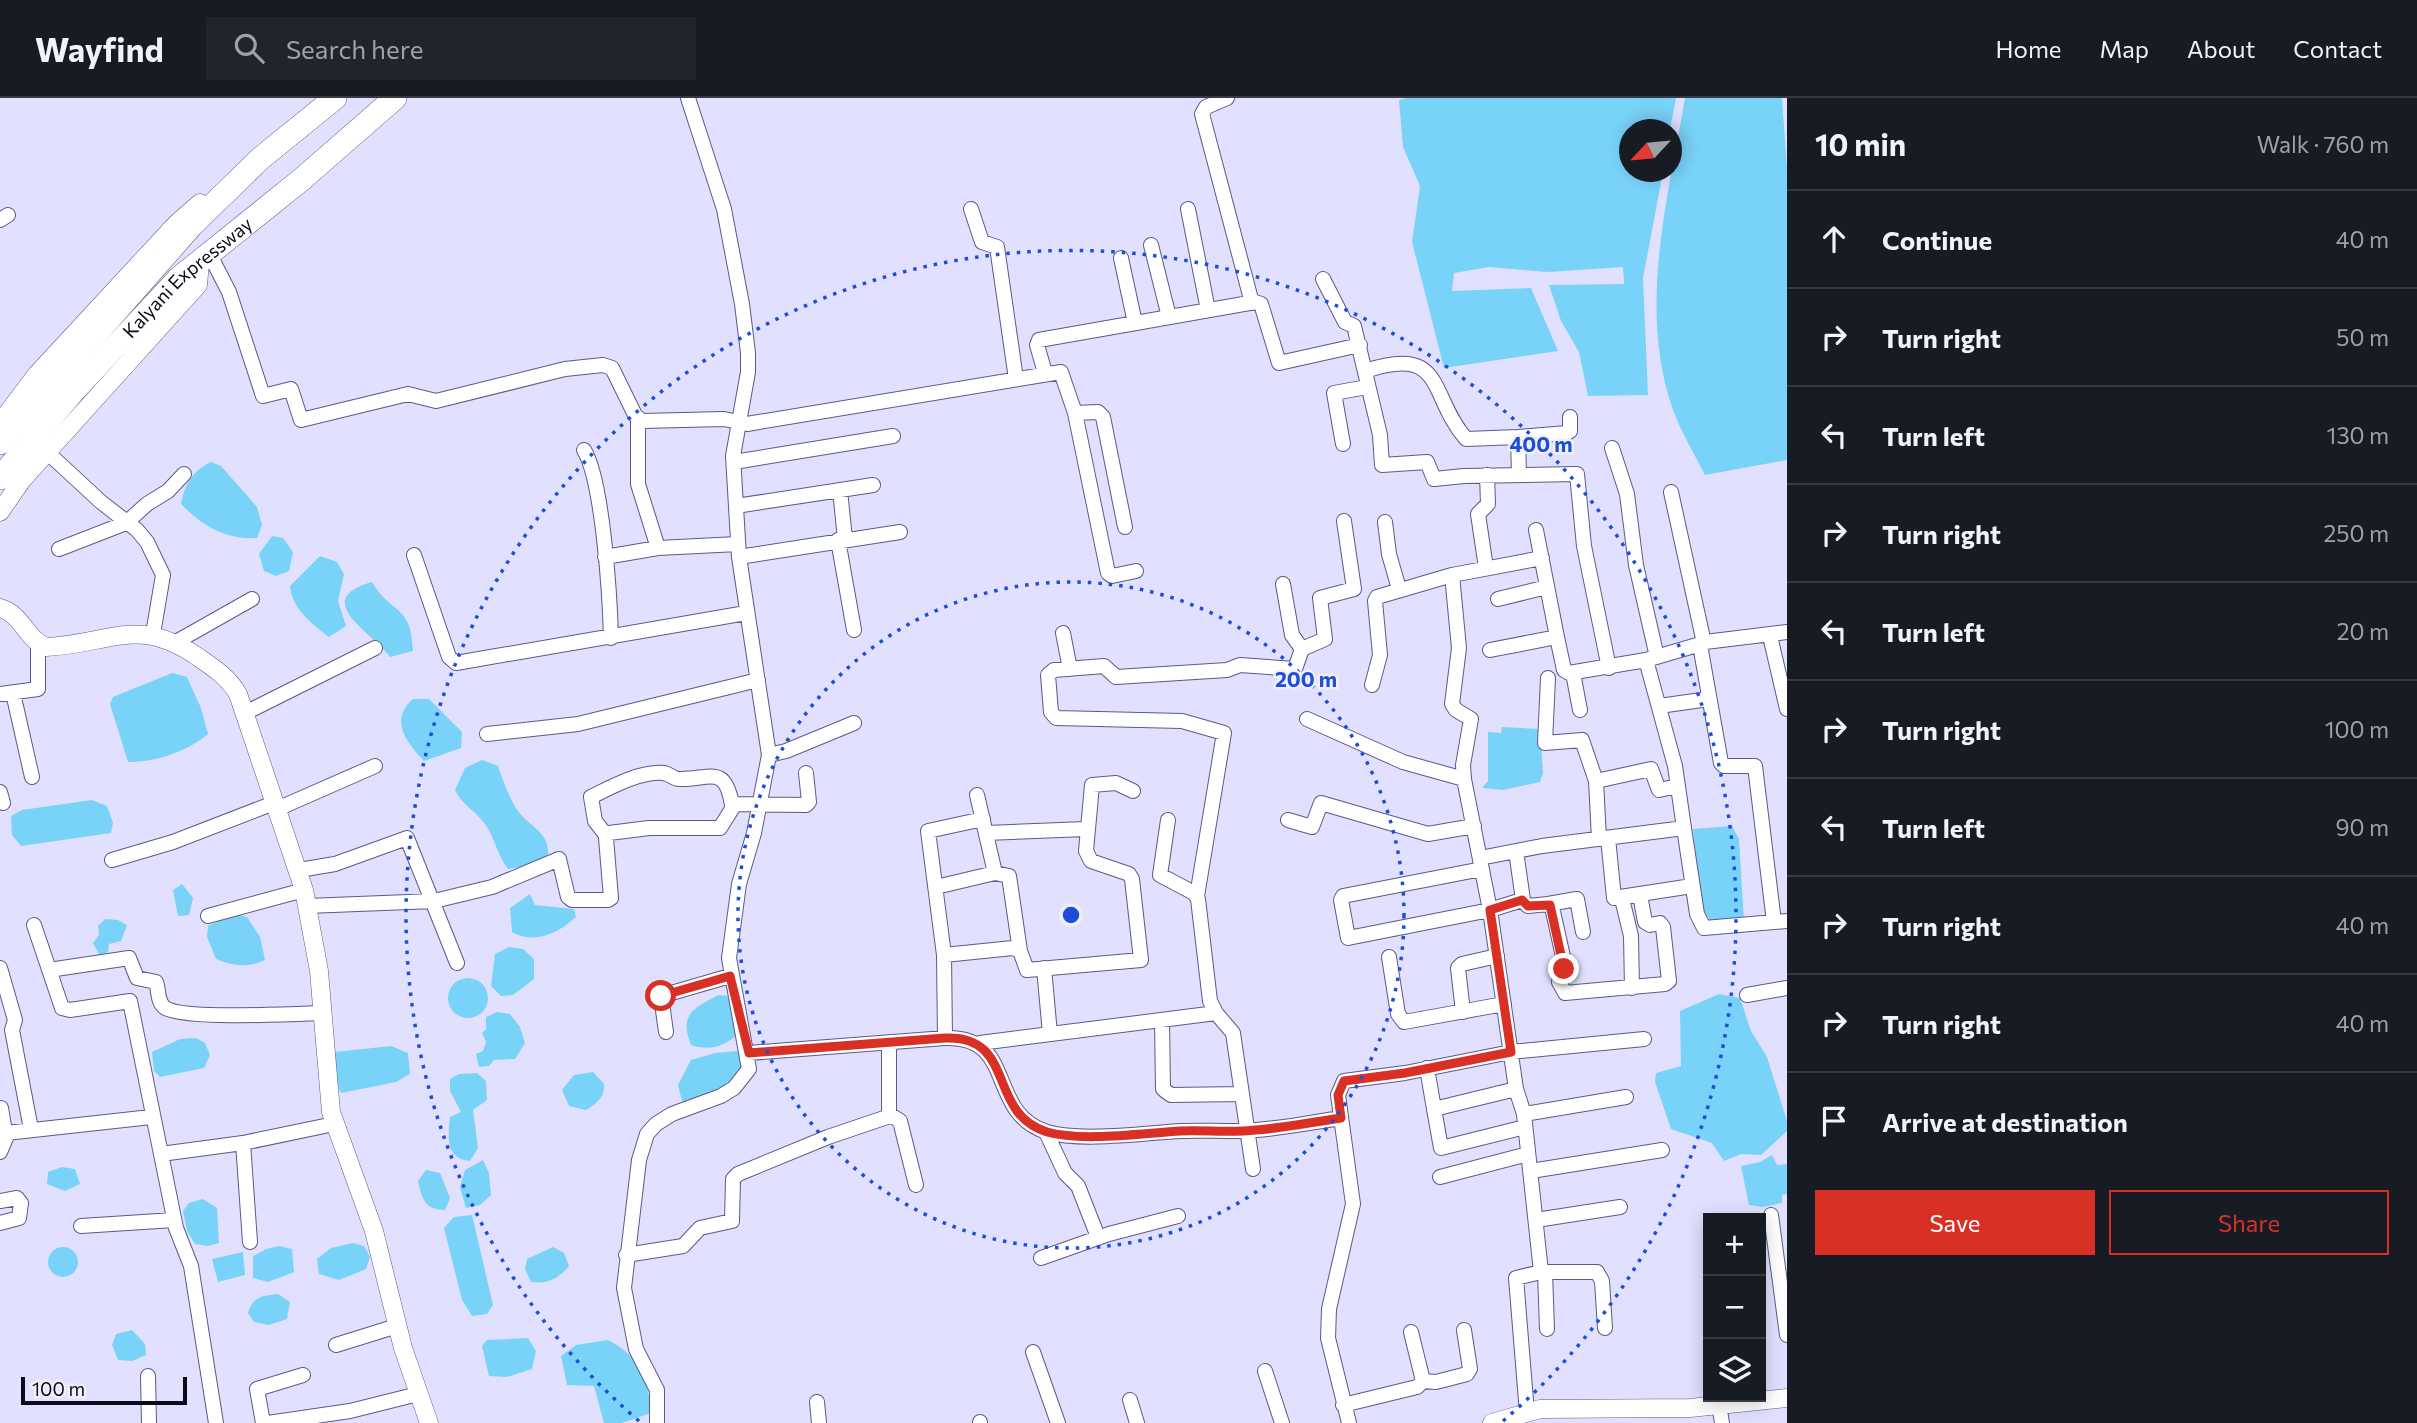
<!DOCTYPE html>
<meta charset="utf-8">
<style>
body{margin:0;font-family:Commissioner,sans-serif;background:#20242c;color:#f1f3f6}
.controls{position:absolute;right:21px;bottom:21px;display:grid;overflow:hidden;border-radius:0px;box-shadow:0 4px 18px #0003}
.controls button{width:63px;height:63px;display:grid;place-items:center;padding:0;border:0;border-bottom:2px solid #363941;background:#171b24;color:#f1f3f6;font:35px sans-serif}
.compass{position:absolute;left:1619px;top:21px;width:63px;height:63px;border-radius:50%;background:#171b24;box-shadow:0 4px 18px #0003;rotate:244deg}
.scale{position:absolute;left:21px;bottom:18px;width:166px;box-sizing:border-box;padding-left:7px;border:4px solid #0c091a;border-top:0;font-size:19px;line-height:24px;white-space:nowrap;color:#0c091a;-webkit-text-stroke:5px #f0f0fa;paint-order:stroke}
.stop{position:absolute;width:21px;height:21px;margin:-16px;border:5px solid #d93025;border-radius:50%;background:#fff}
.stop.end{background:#d93025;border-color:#fff;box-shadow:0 2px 7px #0008}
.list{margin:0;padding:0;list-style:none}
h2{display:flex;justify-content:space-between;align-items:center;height:91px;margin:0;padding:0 28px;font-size:30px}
h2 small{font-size:23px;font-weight:400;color:#9ea1a6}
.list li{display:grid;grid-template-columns:46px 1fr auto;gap:21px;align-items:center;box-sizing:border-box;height:98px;padding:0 28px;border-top:2px solid #363941}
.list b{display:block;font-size:26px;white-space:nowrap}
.list em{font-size:23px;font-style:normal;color:#9ea1a6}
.actions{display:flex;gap:14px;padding:21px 28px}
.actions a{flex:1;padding:16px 0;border:2px solid #d93025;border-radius:0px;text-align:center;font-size:24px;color:#d93025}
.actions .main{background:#d93025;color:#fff}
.icon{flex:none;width:38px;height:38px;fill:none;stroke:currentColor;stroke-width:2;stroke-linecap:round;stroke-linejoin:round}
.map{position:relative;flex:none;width:1787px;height:1325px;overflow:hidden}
header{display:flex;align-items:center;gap:42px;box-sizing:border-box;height:98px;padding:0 35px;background:#171b24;border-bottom:2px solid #363941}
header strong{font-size:33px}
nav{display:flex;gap:38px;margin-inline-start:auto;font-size:24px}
.search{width:490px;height:63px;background:#20242c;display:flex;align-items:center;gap:18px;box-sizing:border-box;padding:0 24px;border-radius:0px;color:#9ea1a6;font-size:26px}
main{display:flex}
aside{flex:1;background:#171b24}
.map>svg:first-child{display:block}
</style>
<header>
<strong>Wayfind</strong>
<div class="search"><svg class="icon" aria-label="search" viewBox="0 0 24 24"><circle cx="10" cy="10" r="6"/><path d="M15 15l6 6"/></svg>Search here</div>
<nav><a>Home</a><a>Map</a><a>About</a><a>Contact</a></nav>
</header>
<main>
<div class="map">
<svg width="1787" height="1325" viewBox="0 0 1787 1325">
<rect width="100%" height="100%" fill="#e1e0ff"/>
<path fill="#79d3f9" d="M 1407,0 L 1676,0 L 1670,31 L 1630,32 L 1630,74 L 1663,74 L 1643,180 L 1648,297 L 1588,298 L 1579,254 L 1561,223 L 1549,187 L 1624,186 L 1623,169 L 1548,174 L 1489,169 L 1454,175 L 1452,193 L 1531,190 L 1558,253 L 1444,270 L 1412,144 L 1420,88 L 1403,49 L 1399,2 Z
M 1685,0 L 1782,0 L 1787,70 L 1787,362 L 1705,377 C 1694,355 1680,332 1672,309 C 1638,208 1668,101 1685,0 Z
M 211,364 L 221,368 L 257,409 L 262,427 L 257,440 C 227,442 202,428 181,406 C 185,386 192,373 211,364 Z
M 272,438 L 283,440 L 293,454 L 289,473 L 276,478 L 264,473 L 259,456 Z
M 320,458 L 337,464 L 344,476 L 338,503 L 346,528 L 329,539 C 312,526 292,511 290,488 Z
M 372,484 C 393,519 411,505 413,553 L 390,559 C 373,535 309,502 372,484 Z
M 172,575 L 187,579 L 201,610 L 208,636 C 187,654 155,664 128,664 L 110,606 L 113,599 Z
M 413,601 L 429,601 L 462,634 L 461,650 L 424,663 C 406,644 389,622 413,601 Z
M 1502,629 L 1540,631 L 1543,675 L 1540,684 L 1503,692 L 1482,690 L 1488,683 L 1488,634 L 1501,635 Z
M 482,662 L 498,668 C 503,682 508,697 516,710 C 528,730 554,733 547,765 L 508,771 C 497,757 495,740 485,726 C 475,712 462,707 455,692 L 465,670 Z
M 92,702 L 107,708 L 113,725 L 111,735 L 21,748 L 12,737 L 11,718 L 22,712 Z
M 1732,728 L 1739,741 L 1744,823 L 1714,826 L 1701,812 L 1693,731 Z
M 182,786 L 193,800 L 189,817 L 178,818 L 173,792 Z
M 530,796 L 535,807 L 574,811 L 576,819 C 558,835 535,847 512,834 L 510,810 Z
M 235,816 L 247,819 L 260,839 L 265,862 C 249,870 232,868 216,861 L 207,839 L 208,828 Z
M 105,821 L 118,822 L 127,827 L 121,843 L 109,846 L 108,854 L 100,858 L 93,845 L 99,837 L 98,828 Z
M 509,849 L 523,851 L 534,861 L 534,881 L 513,897 L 501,898 L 491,888 L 495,856 Z
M448 900a20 20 0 1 1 40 0a20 20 0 1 1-40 0Z
M 1719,896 L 1740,900 L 1751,933 L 1767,959 L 1787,1023 L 1787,1033 L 1761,1057 L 1741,1056 L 1724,1063 L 1712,1045 L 1671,1031 L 1655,984 L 1656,975 L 1681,968 L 1680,913 Z
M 718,897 L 729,898 L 736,916 L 737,937 C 723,949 708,953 691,947 C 679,916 693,911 718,897 Z
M 497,914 L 510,916 L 520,929 L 525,945 L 515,961 L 494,962 L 489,968 L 479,969 L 476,956 L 483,953 L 486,944 L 482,935 L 486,931 L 486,919 Z
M 196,940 L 205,945 L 210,957 L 204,970 L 160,979 L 154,973 L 152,954 L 180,941 Z
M 391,948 L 408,955 L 410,976 L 396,984 L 341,995 L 333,974 L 335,954 Z
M 738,953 L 747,959 L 746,976 L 696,1007 L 682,1003 L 678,987 L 691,962 L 715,955 Z
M 593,974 L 604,986 C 605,999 597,1005 586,1012 L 569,1008 L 562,992 L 574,977 Z
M 477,975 L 486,983 L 487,1002 L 473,1012 L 478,1050 L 470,1063 C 445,1060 448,1040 450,1019 L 461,1014 L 450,993 L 450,981 L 459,976 Z
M 1772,1057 L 1777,1067 L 1787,1066 L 1787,1096 L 1782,1097 L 1782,1105 L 1763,1109 L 1749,1107 L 1741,1068 L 1760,1064 Z
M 483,1062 L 489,1075 L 491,1097 L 480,1107 L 466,1110 L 460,1089 L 465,1072 Z
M 62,1069 L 75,1071 L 80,1086 L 65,1093 L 47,1086 L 48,1074 Z
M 426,1072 L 440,1075 L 450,1100 L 445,1112 C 425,1112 422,1101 418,1083 Z
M 203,1101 L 217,1110 L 219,1145 L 208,1148 L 195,1146 L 187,1133 L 183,1113 L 189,1105 Z
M 472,1117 L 493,1207 L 487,1216 L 472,1218 L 462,1202 L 444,1130 L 454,1119 Z
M 353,1145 L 364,1148 L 370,1159 L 366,1171 L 339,1182 L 319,1176 L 317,1161 L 331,1150 Z
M 280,1148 L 292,1151 L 294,1174 L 268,1184 L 253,1180 L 253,1158 L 266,1151 Z
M48 1164a15 15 0 1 1 30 0a15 15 0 1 1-30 0Z
M 553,1149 L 564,1155 L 569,1168 C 558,1181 548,1186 531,1184 L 525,1171 L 527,1161 Z
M 243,1154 L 245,1177 L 218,1184 L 212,1161 Z
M 278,1196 L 290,1204 L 287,1221 L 269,1227 L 254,1224 L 248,1215 C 253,1198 262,1198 278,1196 Z
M 132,1232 L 145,1246 L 146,1257 L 132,1263 L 118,1262 L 112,1247 L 116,1236 Z
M 528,1240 L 536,1253 L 532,1271 L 507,1279 L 489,1278 L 482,1248 L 487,1242 Z
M 608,1242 C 640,1259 648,1279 651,1315 L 622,1325 L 604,1325 L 594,1288 L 567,1287 L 561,1258 L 576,1247 Z"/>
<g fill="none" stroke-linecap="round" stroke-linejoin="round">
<defs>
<path id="minor" d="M 1227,0 L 1206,9 L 1202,16 L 1252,205
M 971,111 L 982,144 L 997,149 L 1016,281
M 1188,111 L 1208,212
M 0,122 L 8,117
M 1151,147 L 1169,219
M 210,157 L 229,194 L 263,298 L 291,291 L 301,322 L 408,296 L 436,303 L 565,271 L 603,267 L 612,270 L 635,317 L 642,323 L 724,321 L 747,326 L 1061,274 L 1075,315 L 1108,475 L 1112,478 L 1136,473
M 1121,160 L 1135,225
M 1323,181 L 1345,224 L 1354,228 L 1380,337 L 1382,367 L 1427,364 L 1434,381 L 1464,378 L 1577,376 L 1584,448 L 1609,570
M 1365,273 C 1446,246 1428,297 1466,341 L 1518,339 L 1519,377
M 1045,275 L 1037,247 L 1039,242 L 1255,204 L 1261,206 L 1279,265 L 1360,247
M 1075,315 L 1098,314 L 1103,319 L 1125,429
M 638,321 L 638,386 L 658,450
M 1518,339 L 1567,335 L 1570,333 L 1570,319
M 1343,346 L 1334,295 L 1367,289
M 1612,350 L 1627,396 L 1636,467 L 1657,559
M 584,352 C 603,383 610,501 611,540
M 47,354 L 101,404 L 137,432 L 147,444 L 163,477 L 153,536
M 734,364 L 893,338
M 840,392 L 845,441
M 736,408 L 873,387
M 1385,424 L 1389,456 L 1399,491
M 838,442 L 854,532
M 59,451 L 126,425 L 147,406 L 168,393 L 184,376
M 414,457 L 449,559 L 456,565 L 746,515
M 605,459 L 658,450 L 738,446
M 739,459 L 900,434
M 1486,470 L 1478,416 L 1488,406 L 1487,377
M 1452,477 L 1459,550 L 1452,606 L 1456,612 L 1471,621 L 1463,667 L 1464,681 L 1490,812 L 1516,991 L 1524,1016 L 1541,1174 L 1516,1180 L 1527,1315
M 1283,486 L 1292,537 L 1302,551
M 1498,501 L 1547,489
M 1063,535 L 1070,571
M 1770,538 L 1787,611
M 1557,539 L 1564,572 L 1569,575 L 1646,562 L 1704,545 L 1671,394
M 176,544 L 252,501
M 1705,544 L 1787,534
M 1700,547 L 1721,665 L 1724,668 L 1755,668 L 1774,824
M 1490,552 L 1557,539 L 1536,432
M 1573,575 L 1580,612
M 1548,580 L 1545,645 L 1582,642 L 1596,683 L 1651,671 L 1659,692 L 1678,688
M 1372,587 L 1380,557 L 1375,503 L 1377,499 L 1452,477 L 1542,460
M 13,595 L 32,679
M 0,596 L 38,591 L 38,545
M 1659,608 L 1709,601
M 245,615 L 375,550
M 1307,621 L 1403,664 L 1464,681
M 487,636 L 578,626 L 758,582
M 769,657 L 786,653 L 854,625
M 1596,683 L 1599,741
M 0,694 L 3,705
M 977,697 L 995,775 L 1009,778 L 1020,853
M 277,711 L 375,668
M 1168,722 L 1160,777 L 1194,795 L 1198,801 L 1210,903 L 1216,915 L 1233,935 L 1253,1071
M 1288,722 L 1312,729 L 1321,705 L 1428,736 L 1474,728
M 1684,730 L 1697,816 L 1704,830 L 1787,823
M 986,735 L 1086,731
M 606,737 L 595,723 L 591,699 C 611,689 640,673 664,675 C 670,676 673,681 679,681 C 709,682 725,665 732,707
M 1608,740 L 1614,800 L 1692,788
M 1516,753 L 1523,802
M 1480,760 L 1542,748 L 1684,730 L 1675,668 L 1646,562
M 112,762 L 173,744 L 274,705
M 1482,771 L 1343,798 L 1341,802 L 1348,840 L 1490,812 L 1522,802 L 1528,808 L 1548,806 L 1552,809 L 1564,863 L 1559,884 L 1565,895 L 1665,886 L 1669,883 L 1663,829 L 1660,825 L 1650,827 L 1645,824 L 1640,797
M 299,772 L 335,766 L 407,740 L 457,865
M 936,789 L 995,775
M 1197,798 L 1224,635 L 1182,623 L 1056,620 L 1051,614 L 1048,577 L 1054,572 L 1104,568 L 1116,579 L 1227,572 L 1240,567 L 1295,571 L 1302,551 L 1325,541 L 1320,500 L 1354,491 L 1344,423
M 1622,801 L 1631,838 L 1632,890
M 1548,806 L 1577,801 L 1583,834
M 307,808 L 434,803 L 492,789 L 559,761 L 568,799 L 572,802 L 608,802 L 611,800 L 606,740 L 609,735 L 649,730 L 720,730 L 735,706 L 806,707 L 809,704 L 806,675
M 208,818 L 304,792
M 34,827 L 62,910 L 70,912 L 130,903 L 161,1056 L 243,1045 L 334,1026
M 944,857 L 1013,850 L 1020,853 L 1027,872 L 1141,862 L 1132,781 L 1129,776 L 1091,763 L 1086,753 L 1092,687 L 1116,685 L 1133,693
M 1389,859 L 1398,916 L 1404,924 L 1504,906
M 0,870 L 15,922 L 12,932 L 31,1031
M 1044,870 L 1050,936
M 49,872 L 129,860 L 137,880 L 156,884 C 159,892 157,903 164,909 C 179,922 296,916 322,915
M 1747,897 L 1787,890
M 1463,914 L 1458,870 L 1462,866 L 1497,858
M 1162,922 L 1163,991 L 1171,997 L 1241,996
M 666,934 L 661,898 L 730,878
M 945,940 L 944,857 L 928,733 L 983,721
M 889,944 L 889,1016 L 900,1023 L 916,1087
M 980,945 L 1216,915
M 749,955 L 945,940 C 1017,937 986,1015 1047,1034 C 1082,1044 1144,1035 1181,1033 C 1206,1032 1231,1034 1256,1032 C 1284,1030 1313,1024 1341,1020
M 1427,970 L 1434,1011
M 1516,991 L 1434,1011 L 1441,1050 L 1525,1029
M 1524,1016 L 1626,999
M 1046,1034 L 1065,1075 L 1078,1088 L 1098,1139
M 6,1035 L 151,1019
M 243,1045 L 250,1144
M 0,1054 L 6,1040 L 1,1010
M 161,1056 L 176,1130 L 191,1168 L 216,1325
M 1531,1073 L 1662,1052
M 1440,1079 L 1528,1056
M 0,1103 L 17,1100 L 21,1105 L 19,1120 L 0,1125
M 1771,1117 L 1787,1237
M 1536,1122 L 1620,1109
M 81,1128 L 174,1122
M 626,1157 L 683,1148 L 700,1130 L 732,1123 L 733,1081 L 738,1076 L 828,1039 L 890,1018
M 1041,1160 L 1109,1136 L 1178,1118
M 1541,1174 L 1597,1174 L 1602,1183 L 1605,1230
M 1545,1174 L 1547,1231
M 336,1247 L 397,1228
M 1033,1254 L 1058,1325
M 1265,1273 L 1282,1325
M 148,1278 L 149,1325
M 1423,1283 L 1436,1284 L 1467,1276 L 1470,1271 L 1464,1232
M 1130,1302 L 1137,1325
M 817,1304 L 819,1325
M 1719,1306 L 1722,1325
M 1343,1307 L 1417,1289 L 1423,1283 L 1411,1234
M 980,1324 L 980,1325
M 263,1325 L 257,1291 L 303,1277
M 268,1325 L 350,1313 L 418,1296
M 657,1325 L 657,1292 L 636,1251 L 624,1190 L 639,1062 L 647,1036 L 656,1026 L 672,1016 L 721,998 L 734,990 L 749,971 L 729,860 L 739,786 L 754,735 L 769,657 L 739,459 L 733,358 L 748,274 L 748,255 L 742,206 L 724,111 L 688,0
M 1349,1325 L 1328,1240 L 1329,1211 L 1353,1106 L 1338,997 L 1344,983 L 1405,975 L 1511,954 L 1644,941"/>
<path id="tertiary" d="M 0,325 L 37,276 L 176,126 L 200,105
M 0,414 L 22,382 L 198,187 L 200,164
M 0,510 C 22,516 26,541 46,549 C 111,546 137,517 198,559 C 214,570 228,579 238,596 L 304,792 L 319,873 L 331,1014 L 374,1133 L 403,1250 L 429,1325
M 1492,1325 L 1540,1311 L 1690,1310 L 1787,1300"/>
<g id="trunk">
<path d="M 0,345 L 192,127 L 261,60 L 335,0"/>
<path id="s1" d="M 0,380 L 71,296 L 179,180 L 301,82 L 395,0"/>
</g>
</defs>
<use href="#minor" stroke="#5d5984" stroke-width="16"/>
<use href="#tertiary" stroke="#5d5984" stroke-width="19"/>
<use href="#trunk" stroke="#5d5984" stroke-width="24"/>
<use href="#minor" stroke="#fff" stroke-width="14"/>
<use href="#tertiary" stroke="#fff" stroke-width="18"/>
<use href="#trunk" stroke="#fff" stroke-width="23"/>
</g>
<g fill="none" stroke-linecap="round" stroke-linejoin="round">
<path stroke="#d93025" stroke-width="9" d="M 661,898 L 730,878 L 749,955 L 945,940 C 1017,937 986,1015 1047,1034 C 1082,1044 1143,1035 1181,1033 C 1206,1032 1231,1035 1256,1032 C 1284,1030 1313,1024 1341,1020 L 1338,997 L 1344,983 L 1405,975 L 1511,954 L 1490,812 L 1522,802 L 1528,808 L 1550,807 L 1564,871"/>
</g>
<g fill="none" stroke="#1d4ed8" stroke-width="3.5" stroke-dasharray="3.5 7">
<circle cx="1071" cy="817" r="333"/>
<path d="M639 1323A665 665 0 1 1 1503 1323"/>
</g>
<g text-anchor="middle" stroke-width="5" stroke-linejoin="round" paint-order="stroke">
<g font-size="19" fill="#0c091a" stroke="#f0f0fa">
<text dy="7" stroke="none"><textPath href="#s1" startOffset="275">Kalyani Expressway</textPath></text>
</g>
</g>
<circle cx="1071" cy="817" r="10" fill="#1d4ed8" stroke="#f0f0fa" stroke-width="3.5"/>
<g font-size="21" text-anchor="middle" font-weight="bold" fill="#1d4ed8" stroke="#f0f0fa" stroke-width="5" stroke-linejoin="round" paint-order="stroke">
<text x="1541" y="354">400 m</text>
<text x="1306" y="589">200 m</text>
</g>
</svg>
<div class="controls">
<button>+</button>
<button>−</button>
<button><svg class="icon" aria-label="layers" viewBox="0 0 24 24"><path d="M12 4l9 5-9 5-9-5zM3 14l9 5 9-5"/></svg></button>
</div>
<svg class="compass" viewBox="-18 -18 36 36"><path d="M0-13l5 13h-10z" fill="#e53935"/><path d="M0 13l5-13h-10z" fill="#9ea1a6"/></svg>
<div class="scale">100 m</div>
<div class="stop" style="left:661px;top:898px"></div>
<div class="stop end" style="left:1564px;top:871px"></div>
</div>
<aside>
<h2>10 min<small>Walk · 760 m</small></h2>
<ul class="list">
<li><svg class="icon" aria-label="ahead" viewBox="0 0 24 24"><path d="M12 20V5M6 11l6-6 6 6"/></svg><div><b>Continue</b></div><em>40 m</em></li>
<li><svg class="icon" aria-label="right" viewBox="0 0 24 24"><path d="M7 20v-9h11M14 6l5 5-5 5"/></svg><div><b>Turn right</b></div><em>50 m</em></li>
<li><svg class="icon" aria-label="left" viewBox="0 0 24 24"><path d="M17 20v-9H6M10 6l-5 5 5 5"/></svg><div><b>Turn left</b></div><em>130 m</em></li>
<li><svg class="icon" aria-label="right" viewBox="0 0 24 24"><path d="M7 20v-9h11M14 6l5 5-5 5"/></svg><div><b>Turn right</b></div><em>250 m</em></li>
<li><svg class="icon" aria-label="left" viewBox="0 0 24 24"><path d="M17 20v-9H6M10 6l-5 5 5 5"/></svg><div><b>Turn left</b></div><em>20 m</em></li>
<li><svg class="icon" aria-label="right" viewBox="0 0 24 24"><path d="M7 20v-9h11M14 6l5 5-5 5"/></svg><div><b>Turn right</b></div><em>100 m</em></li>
<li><svg class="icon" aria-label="left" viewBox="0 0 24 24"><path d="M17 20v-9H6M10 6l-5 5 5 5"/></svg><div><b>Turn left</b></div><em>90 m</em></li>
<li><svg class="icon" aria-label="right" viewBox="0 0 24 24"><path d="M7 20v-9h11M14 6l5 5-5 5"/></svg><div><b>Turn right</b></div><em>40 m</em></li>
<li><svg class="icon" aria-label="right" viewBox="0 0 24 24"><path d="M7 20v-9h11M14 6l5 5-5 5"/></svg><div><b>Turn right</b></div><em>40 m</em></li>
<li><svg class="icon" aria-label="arrive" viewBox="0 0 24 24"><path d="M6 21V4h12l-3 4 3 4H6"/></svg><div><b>Arrive at destination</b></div></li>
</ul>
<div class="actions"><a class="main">Save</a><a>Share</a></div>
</aside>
</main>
